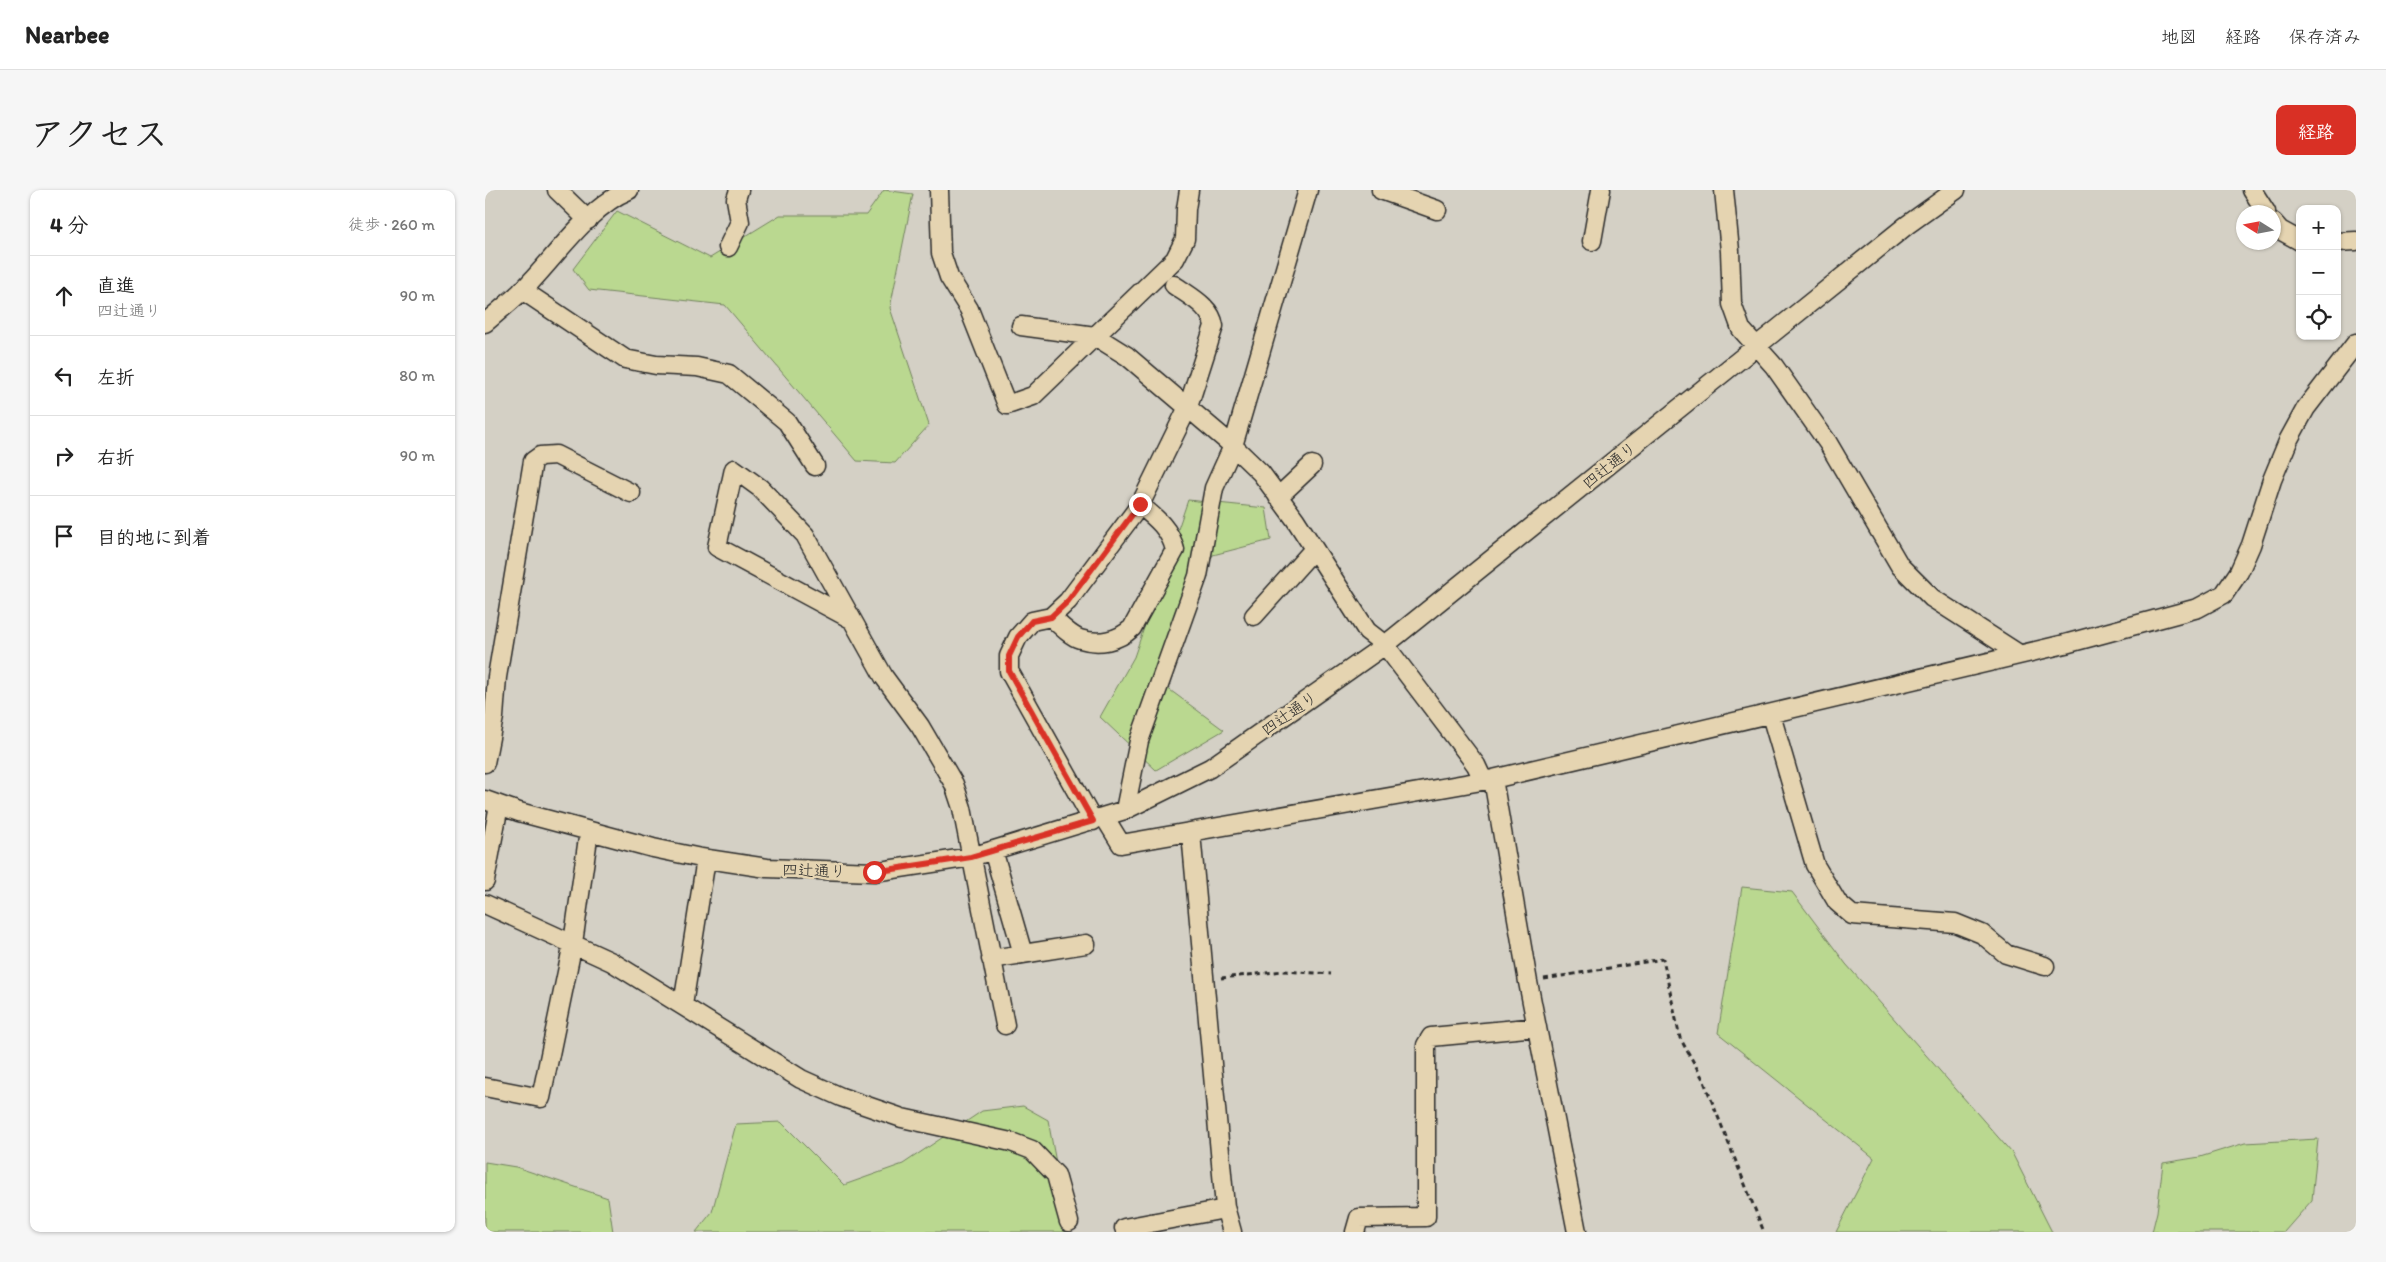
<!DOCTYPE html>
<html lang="ja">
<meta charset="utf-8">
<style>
body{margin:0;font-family:Itim,"Klee One",sans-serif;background:#f6f6f6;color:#222}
.controls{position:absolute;right:15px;top:15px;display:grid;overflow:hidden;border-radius:10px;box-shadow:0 1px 4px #0004}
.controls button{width:45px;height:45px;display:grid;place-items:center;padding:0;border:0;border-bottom:1px solid #e0e0e0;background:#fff;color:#222;font:25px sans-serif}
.compass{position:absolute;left:1751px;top:15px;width:45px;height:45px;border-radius:50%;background:#fff;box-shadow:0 1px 4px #0004;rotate:281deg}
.stop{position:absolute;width:15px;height:15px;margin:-11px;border:4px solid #d93025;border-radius:50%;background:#fff}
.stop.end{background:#d93025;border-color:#fff;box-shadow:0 1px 5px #0008}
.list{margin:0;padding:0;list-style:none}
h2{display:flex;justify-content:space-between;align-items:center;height:65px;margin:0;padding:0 20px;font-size:21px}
h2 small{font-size:16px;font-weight:400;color:#767676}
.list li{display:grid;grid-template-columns:32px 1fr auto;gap:15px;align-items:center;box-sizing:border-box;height:80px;padding:0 20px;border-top:1px solid #e0e0e0}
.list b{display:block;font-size:19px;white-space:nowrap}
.list p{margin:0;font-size:16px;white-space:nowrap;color:#767676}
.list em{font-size:16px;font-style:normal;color:#767676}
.icon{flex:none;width:28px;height:28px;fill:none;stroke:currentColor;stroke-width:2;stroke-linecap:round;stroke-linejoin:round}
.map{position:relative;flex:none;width:1871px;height:1042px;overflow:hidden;border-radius:10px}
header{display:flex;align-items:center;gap:30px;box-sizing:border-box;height:70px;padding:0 25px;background:#fff;border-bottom:1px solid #e0e0e0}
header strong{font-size:24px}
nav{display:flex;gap:28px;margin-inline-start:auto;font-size:18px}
.intro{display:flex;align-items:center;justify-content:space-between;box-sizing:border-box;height:120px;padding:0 30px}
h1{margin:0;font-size:35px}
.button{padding:12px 22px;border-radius:10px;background:#d93025;color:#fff;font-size:18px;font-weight:700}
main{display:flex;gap:30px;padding:0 30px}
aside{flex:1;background:#fff;border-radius:10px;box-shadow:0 1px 4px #0004}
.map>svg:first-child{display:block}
</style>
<header>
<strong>Nearbee</strong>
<nav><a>地図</a><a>経路</a><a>保存済み</a></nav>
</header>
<div class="intro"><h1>アクセス</h1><a class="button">経路</a></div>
<main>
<aside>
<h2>4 分<small>徒歩 · 260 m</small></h2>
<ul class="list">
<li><svg class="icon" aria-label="ahead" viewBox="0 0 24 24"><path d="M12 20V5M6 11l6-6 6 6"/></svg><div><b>直進</b><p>四辻通り</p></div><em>90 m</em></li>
<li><svg class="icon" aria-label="left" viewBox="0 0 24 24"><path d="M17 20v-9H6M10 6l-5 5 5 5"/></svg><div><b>左折</b></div><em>80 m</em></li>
<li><svg class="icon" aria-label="right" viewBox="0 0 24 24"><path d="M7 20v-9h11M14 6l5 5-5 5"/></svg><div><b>右折</b></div><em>90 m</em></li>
<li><svg class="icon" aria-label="arrive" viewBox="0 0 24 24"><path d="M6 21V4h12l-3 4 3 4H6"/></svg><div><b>目的地に到着</b></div></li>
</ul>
</aside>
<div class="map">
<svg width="1871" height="1042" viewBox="0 0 1871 1042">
<rect width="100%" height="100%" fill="#d4d0c5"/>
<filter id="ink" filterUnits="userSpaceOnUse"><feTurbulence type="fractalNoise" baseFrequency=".02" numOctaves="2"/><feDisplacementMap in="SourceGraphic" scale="10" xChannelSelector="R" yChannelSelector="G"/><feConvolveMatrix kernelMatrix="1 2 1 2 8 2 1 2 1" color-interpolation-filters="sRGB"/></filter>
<g filter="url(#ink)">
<path fill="#bad890" stroke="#72825e" d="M 399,0 L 428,4 L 405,118 L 444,235 L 410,273 L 372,271 L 240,115 L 104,100 L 88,79 L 132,21 L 225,68 L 295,25 L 381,25 Z
M 703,310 L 781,318 L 786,350 L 728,365 L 698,406 L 670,489 L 739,540 L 671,580 L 615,527 L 649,467 Z
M 1257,697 L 1307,702 L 1361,774 L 1527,963 L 1567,1042 L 1351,1042 L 1389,968 L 1233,843 Z
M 538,916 L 563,930 L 584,1042 L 211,1042 L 227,1022 L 251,934 L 296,932 L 359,995 L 418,974 L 497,921 Z
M 1833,949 L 1827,1010 L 1799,1042 L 1667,1042 L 1672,1022 L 1678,973 L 1715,967 L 1760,953 Z
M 0,972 L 31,977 L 123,1008 L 128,1042 L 0,1042 Z"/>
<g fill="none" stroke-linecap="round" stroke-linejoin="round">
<defs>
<path id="minor" d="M 72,0 L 103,30
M 454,0 L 456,63 L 464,87 L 484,119 L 522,215 L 548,206 L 690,69 L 700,49 L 701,19 L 704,0
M 896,0 L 952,20
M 1239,0 L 1245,61 L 1247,114 L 1256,139 L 1289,176 L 1343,253 L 1415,376 L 1447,408 L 1534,464
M 1767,0 L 1781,22
M 1788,32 L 1795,40 L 1815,51
M 1107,51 L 1116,0
M 1852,52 L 1871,51
M 243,57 L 255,32 L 251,9 L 254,0
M 37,100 L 140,169 L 171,175 L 212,177 L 244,184 L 302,232 L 330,276
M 0,133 C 13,122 26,111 38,100 C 69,69 104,16 144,0
M 536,136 L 610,146 L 642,166 L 748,256 L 776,283 L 810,329 L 882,441 L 900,455 L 991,575 L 998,590
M 793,307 L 827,275
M 769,426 L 829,359
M 566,427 C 574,434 585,446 595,449 C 614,455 633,451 647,438 L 690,360 C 685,339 671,328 655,315
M 366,429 L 232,357 L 249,279 L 275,298 L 320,345 L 399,487 L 435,536 L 469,594 L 477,618 L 520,835
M 1286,525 L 1330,675 L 1352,712 L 1367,725 L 1470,733 L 1497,744 L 1521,764 L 1560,776
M 0,573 L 9,527 L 12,487 L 48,271 L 55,266 L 71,265 L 146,303
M 1008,589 L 1043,792 L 1092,1042
M 0,610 L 34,622 L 168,658 L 216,668 L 282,678 L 389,682 L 486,667 L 640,620 L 725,578 L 900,455 L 1422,35 L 1471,0
M 640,620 L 654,551 L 713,386 L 729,298 L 748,256 L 823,0
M 620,628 L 636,654 L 1008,589 L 1580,454 L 1713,418 L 1739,404 L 1754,382 L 1766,355 L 1787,290 L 1804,249 L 1821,218 L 1871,153
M 608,631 L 524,481 L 524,466 L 533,447 L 547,431 L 566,427 L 583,411 L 655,315 L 703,217 L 729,136 C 726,116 704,106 689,95
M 706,643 L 740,1017 L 747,1042
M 508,660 L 538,764
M 0,691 L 14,615
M 0,714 L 127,772 L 316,889 L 356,907 L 417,928 L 526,952 L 547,960 L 571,985 L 584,1032
M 506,769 L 601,754
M 198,815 L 221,669
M 0,897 L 56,908 L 88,753 L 104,641
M 639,1038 L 740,1019
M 870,1042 L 874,1028 L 941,1027 L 941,855 L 946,847 L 1052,837"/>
</defs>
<use href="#minor" stroke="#2b2b2b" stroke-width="21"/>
<path stroke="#2b2b2b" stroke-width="3" stroke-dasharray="5 4" stroke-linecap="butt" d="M 736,788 L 798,781 L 846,784
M 1059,789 L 1178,769 L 1195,848 L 1218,889 L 1279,1042"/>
<use href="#minor" stroke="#e5d4b1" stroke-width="18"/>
</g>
</g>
<g fill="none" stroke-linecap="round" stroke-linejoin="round" filter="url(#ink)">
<path stroke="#d93025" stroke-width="6" d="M 389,682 L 486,667 L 608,631 L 524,481 L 524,466 L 533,447 L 547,431 L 566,427 L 583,411 L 655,314"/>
</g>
<g text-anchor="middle" stroke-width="5" stroke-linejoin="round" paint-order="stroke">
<g font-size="16" fill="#2b2b2b" stroke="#e5d4b1">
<text transform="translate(1124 275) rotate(-39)" y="6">四辻通り</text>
<text transform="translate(804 523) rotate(-35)" y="6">四辻通り</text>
<text transform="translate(329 680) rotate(2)" y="6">四辻通り</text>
</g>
</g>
</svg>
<div class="controls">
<button>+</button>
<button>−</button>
<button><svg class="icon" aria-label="locate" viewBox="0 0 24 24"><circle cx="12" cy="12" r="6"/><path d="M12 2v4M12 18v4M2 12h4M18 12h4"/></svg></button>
</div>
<svg class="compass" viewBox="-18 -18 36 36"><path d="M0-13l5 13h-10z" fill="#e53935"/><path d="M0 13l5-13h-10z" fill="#767676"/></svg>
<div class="stop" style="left:389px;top:682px"></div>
<div class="stop end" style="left:655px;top:314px"></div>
</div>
</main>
